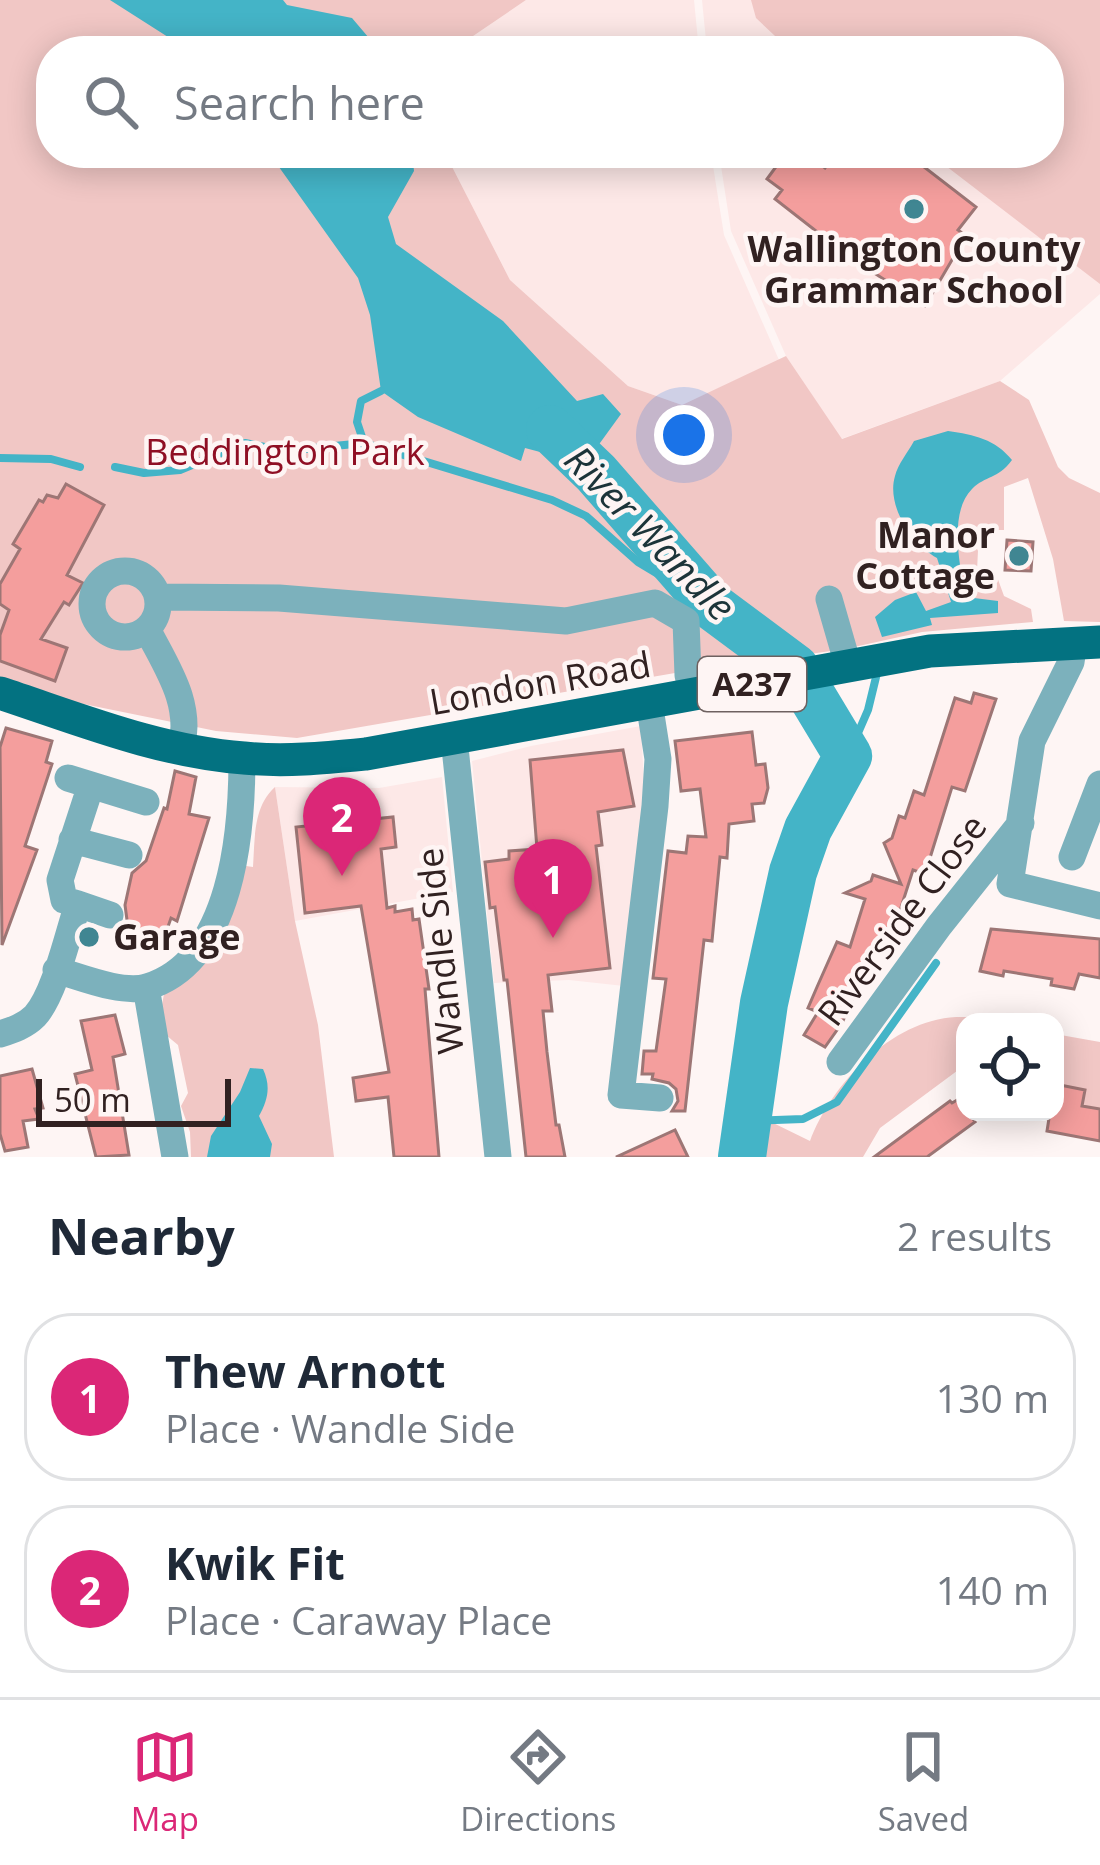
<!DOCTYPE html>
<meta charset="utf-8">
<style>
body{margin:0;font-family:"Open Sans",sans-serif;background:#f2f2f3;color:#1f2937}
.controls{position:absolute;right:36px;bottom:36px;display:grid;overflow:hidden;border-radius:24px;box-shadow:0 6px 30px #0003}
.controls button{width:108px;height:108px;display:grid;place-items:center;padding:0;border:0;border-bottom:3px solid #e0e1e3;background:#fff;color:#1f2937;font:60px sans-serif}
.scale{position:absolute;left:36px;bottom:30px;width:195px;box-sizing:border-box;padding-left:12px;border:6px solid #312121;border-top:0;font-size:33px;line-height:42px;white-space:nowrap;color:#312121;-webkit-text-stroke:9px #fef5f4;paint-order:stroke}
.you{position:absolute;left:684px;top:435px;width:42px;height:42px;margin:-30px;border:9px solid #fff;border-radius:50%;background:#1a73e8;box-shadow:0 0 0 18px #1a73e833}
.badge{display:grid;place-items:center;width:78px;height:78px;border-radius:50%;background:#db2777;color:#fff;font-size:39px;font-weight:700}
.pin{position:absolute;translate:-50% -99px;filter:drop-shadow(0 3px 6px #0008)}
.pin::after{content:'';position:absolute;top:63px;width:42px;height:36px;background:inherit;clip-path:polygon(0 0,100% 0,50% 100%)}
.list{margin:0;padding:0;list-style:none}
h2{display:flex;justify-content:space-between;align-items:center;height:156px;margin:0;padding:0 48px;font-size:51px}
h2 small{font-size:39px;font-weight:400;color:#747a83}
.list li{display:grid;grid-template-columns:78px 1fr auto;gap:36px;align-items:center;box-sizing:border-box;height:168px;margin:0 24px 24px;padding:0 24px;border:3px solid #e0e1e3;border-radius:48px}
.list b{display:block;font-size:45px;white-space:nowrap}
.list p{margin:0;font-size:39px;white-space:nowrap;color:#747a83}
.list em{font-size:39px;font-style:normal;color:#747a83}
.icon{flex:none;width:66px;height:66px;fill:none;stroke:currentColor;stroke-width:2;stroke-linecap:round;stroke-linejoin:round}
.map{position:relative;flex:none;width:1100px;height:1157px;overflow:hidden}
.search{position:absolute;background:#fff;box-shadow:0 6px 30px #0003;left:36px;right:36px;top:36px;height:132px;display:flex;align-items:center;gap:30px;box-sizing:border-box;padding:0 42px;border-radius:48px;color:#747a83;font-size:45px}
.sheet{height:540px;background:#fff}
nav{display:flex;justify-content:space-around;align-items:center;box-sizing:border-box;height:168px;border-top:3px solid #e0e1e3;background:#fff;font-size:33px;color:#747a83}
nav a{display:grid;justify-items:center;gap:6px}
nav .on{color:#db2777}
.map>svg:first-child{display:block}
</style>
<div class="map">
<svg width="1100" height="1157" viewBox="0 0 1100 1157">
<rect width="100%" height="100%" fill="#fef5f4"/>
<path fill="#fde8e7" d="M 526,0 L 694,0 L 699,51 L 451,51 Z
M 702,0 L 1100,0 L 1100,294 L 1000,381 L 841,439 L 786,356 L 731,231 L 719,153 L 1049,153 L 1049,51 L 707,51 Z
M 445,153 L 711,153 L 724,235 L 779,360 L 682,405 L 628,386 L 510,280 Z
M 641,726 L 645,804 L 624,986 L 569,980 L 494,983 L 472,761 L 531,746 Z
M 442,777 L 453,892 L 295,921 L 275,787 L 379,788 Z"/>
<path fill="#f1c7c5" d="M 0,0 L 526,0 L 451,51 L 51,51 L 51,153 L 445,153 L 510,280 L 628,386 L 682,405 L 786,356 L 842,439 L 1000,381 L 1029,400 L 1058,467 L 1069,478 L 1100,493 L 1100,622 L 1064,621 L 1053,559 L 1028,478 L 1004,487 L 1004,530 L 979,530 L 977,571 L 996,574 L 1004,596 L 1031,609 L 1033,622 L 922,632 L 845,649 L 675,673 L 297,738 L 216,731 L 59,699 L 0,680 Z
M 751,0 L 1100,0 L 1100,284 L 929,153 L 1049,153 L 1049,51 L 791,51 L 756,18 Z
M 275,787 L 295,921 L 318,1025 L 334,1157 L 191,1157 L 190,1132 L 181,1106 L 188,1093 L 178,1045 L 166,1035 L 161,1010 L 164,994 L 246,866 L 253,867 C 255,838 253,807 275,787 Z
M 1011,1016 L 1012,1022 L 965,1022 L 965,1065 L 880,1128 L 863,1157 L 757,1157 L 763,1118 L 810,1141 C 831,1085 891,1020 956,1017 C 971,1017 993,1017 1011,1016 Z
M 1055,1034 L 1100,1042 L 1100,1109 L 1079,1106 L 1055,1085 Z"/>
<path fill="#44b4c7" d="M 110,0 L 283,0 L 287,5 L 352,18 L 380,51 L 182,51 L 168,37 Z
M 269,153 L 412,153 L 414,171 L 388,217 L 396,244 L 503,321 L 577,401 L 603,394 L 621,414 L 592,454 L 596,473 L 563,471 L 559,457 L 525,448 L 521,461 L 418,417 L 381,391 L 370,315 L 358,278 Z
M 948,431 C 975,435 995,439 1012,460 C 997,480 986,475 972,489 C 948,513 960,568 966,597 L 998,601 L 998,613 L 930,618 L 932,625 L 882,637 L 875,617 L 895,600 L 916,592 L 926,611 L 951,602 L 937,558 C 912,544 886,506 895,476 C 898,464 908,452 914,441 Z
M 250,1068 L 263,1069 C 271,1086 268,1100 259,1116 L 272,1144 L 270,1157 L 207,1157 L 211,1136 L 240,1092 Z"/>
<g fill="none" stroke-linecap="round" stroke-linejoin="round">
<path stroke="#44b4c7" stroke-width="8" d="M 364,443 L 357,422 L 361,401 L 381,391
M 0,458 L 51,459 L 80,467
M 115,467 L 144,473 L 180,470 L 245,443 L 285,451 L 364,443 L 552,500 L 586,516 L 638,562 L 713,607
M 848,756 L 868,710 L 878,669
M 748,1121 L 803,1119 L 837,1102 L 936,963"/>
<path stroke="#44b4c7" stroke-width="48" d="M 550,429 L 596,473 L 713,607 L 795,668 L 848,756 L 808,829 L 793,872 L 764,1003 L 742,1157"/>
</g>
<path fill="#f49e9d" stroke="#9d7675" stroke-width="3" d="M 786,153 L 806,153 L 825,168 L 837,153 L 906,153 L 976,207 L 958,230 L 966,236 L 925,306 L 848,256 L 775,199 L 782,190 L 767,179 Z
M 66,484 L 104,505 L 67,575 L 83,583 L 69,605 L 64,602 L 41,639 L 67,648 L 55,681 L 0,661 L 0,635 L 9,610 L 0,604 L 0,584 L 20,549 L 13,544 L 39,500 L 43,502 L 47,495 L 58,498 Z
M 1007,540 L 1033,542 L 1031,571 L 1005,570 Z
M 974,693 L 996,699 L 965,791 L 952,787 L 925,874 L 913,870 L 889,945 L 878,942 L 842,1023 L 825,1047 L 804,1035 L 818,1012 L 808,1008 L 817,987 L 837,942 L 850,947 L 865,899 L 845,893 L 871,881 L 873,875 L 901,884 L 884,843 L 892,838 L 899,816 L 905,818 L 914,791 L 924,795 L 955,698 L 971,703 Z
M 6,728 L 52,741 L 46,762 L 52,764 L 25,846 L 37,850 L 2,945 L 0,747 Z
M 752,732 L 756,765 L 765,764 L 768,788 L 764,803 L 752,804 L 754,821 L 729,824 L 727,858 L 720,857 L 712,941 L 704,940 L 685,1111 L 672,1111 L 678,1101 L 676,1089 L 669,1083 L 652,1079 L 653,1074 L 642,1074 L 644,1051 L 656,1051 L 666,979 L 653,978 L 668,851 L 686,853 L 688,836 L 706,837 L 700,789 L 681,791 L 675,741 Z
M 623,750 L 634,806 L 598,812 L 602,845 L 596,846 L 610,968 L 548,975 L 552,1011 L 543,1011 L 547,1052 L 556,1125 L 559,1125 L 565,1157 L 526,1157 L 507,980 L 504,980 L 495,907 L 490,908 L 485,862 L 509,859 L 509,851 L 537,849 L 530,760 Z
M 175,771 L 196,777 L 189,814 L 209,818 L 177,921 L 171,918 L 163,941 L 122,928 L 127,920 L 125,905 L 132,873 L 146,861 L 164,808 L 167,809 Z
M 393,817 L 396,847 L 381,849 L 387,908 L 395,906 L 395,912 L 412,909 L 413,920 L 419,919 L 429,989 L 425,989 L 439,1157 L 394,1157 L 388,1097 L 356,1101 L 353,1078 L 389,1072 L 361,906 L 305,913 L 296,827 Z
M 991,929 L 1100,939 L 1100,978 L 1079,974 L 1074,989 L 1051,985 L 1052,979 L 1004,971 L 1003,976 L 980,971 Z
M 115,1015 L 125,1054 L 113,1057 L 129,1155 L 96,1157 L 75,1074 L 92,1070 L 81,1021 Z
M 32,1069 L 43,1108 L 35,1109 L 39,1119 L 23,1121 L 28,1147 L 5,1151 L 0,1134 L 0,1076 Z
M 1055,1084 L 1085,1090 L 1082,1106 L 1100,1109 L 1100,1141 L 1047,1131 L 1050,1112 L 1055,1112 Z
M 959,1099 L 975,1122 L 927,1157 L 874,1157 L 950,1101 L 952,1103 Z
M 675,1130 L 688,1157 L 616,1157 Z"/>
<g fill="none" stroke-linecap="round" stroke-linejoin="round">
<path stroke="#7cb1bc" stroke-width="27" d="M92 604a33 33 0 1 1 66 0a33 33 0 1 1-66 0Z
M 158,597 L 279,598 L 566,621 L 655,603 L 686,621 L 688,675 L 693,696
M 829,599 L 848,665
M 147,629 C 167,668 193,704 181,749
M 1074,642 L 1071,662 L 1032,741 L 1010,884 L 1100,906
M 649,702 L 658,759 L 655,806 L 621,1095 L 660,1098
M 454,738 L 498,1157
M 68,778 L 146,802
M 72,840 L 129,855
M 1072,857 L 1100,784
M 78,904 L 110,915
M 56,970 C 81,977 121,994 147,987 C 233,961 242,830 242,758
M 146,987 L 175,1157
M 0,1034 C 13,1030 25,1026 35,1016 C 55,994 68,934 78,904 L 64,900 L 60,880 L 91,785
M 840,1062 L 939,926 L 1021,823"/>
<path stroke="#037281" stroke-width="33" d="M 0,693 C 79,719 160,752 244,758 C 285,762 325,758 366,754 L 930,651 L 1100,642"/>
</g>
<g fill="#408692" stroke="#fef5f4" stroke-width="4.5">
<circle cx="914" cy="209" r="12"/>
<circle cx="1019" cy="556" r="12"/>
<circle cx="89" cy="937" r="12"/>
</g>
<g text-anchor="middle" stroke-width="9" stroke-linejoin="round" paint-order="stroke">
<rect fill="#fef5f4" stroke="#6e6160" stroke-width="3" x="698" y="657" width="108" height="54" rx="9"/>
<g font-size="33" font-weight="bold" fill="#312121">
<text x="752" y="696">A237</text>
</g>
<g font-size="36" font-weight="bold" fill="#312121" stroke="#fef5f4">
<text x="914" y="262">Wallington County<tspan x="914" dy="41">Grammar School</tspan></text>
<text x="995" y="548" text-anchor="end">Manor<tspan x="995" dy="41">Cottage</tspan></text>
<text x="113" y="950" text-anchor="start">Garage</text>
</g>
<g font-size="36" fill="#8f0f24" stroke="#fef5f4">
<text x="285" y="465">Beddington Park</text>
</g>
<g font-size="36" fill="#312121" stroke="#fef5f4">
<text transform="translate(540 683) rotate(-10)" y="13">London Road</text>
<text transform="translate(902 920) rotate(-53)" y="13">Riverside Close</text>
<text transform="translate(440 951) rotate(-96)" y="13">Wandle Side</text>
</g>
<g font-size="39" font-style="italic" fill="#1c3439" stroke="#fef5f4">
<text transform="translate(650 533) rotate(46)" y="14">River Wandle</text>
</g>
</g>
</svg>
<div class="controls">
<button><svg class="icon" aria-label="locate" viewBox="0 0 24 24"><circle cx="12" cy="12" r="6"/><path d="M12 2v4M12 18v4M2 12h4M18 12h4"/></svg></button>
</div>
<div class="scale">50 m</div>
<div class="you"></div>
<div class="pin badge" style="left:553px;top:938px">1</div>
<div class="pin badge" style="left:342px;top:876px">2</div>
<div class="search"><svg class="icon" aria-label="search" viewBox="0 0 24 24"><circle cx="10" cy="10" r="6"/><path d="M15 15l6 6"/></svg>Search here</div>
</div>
<section class="sheet">
<h2>Nearby<small>2 results</small></h2>
<ul class="list">
<li><span class="badge">1</span><div><b>Thew Arnott</b><p>Place · Wandle Side</p></div><em>130 m</em></li>
<li><span class="badge">2</span><div><b>Kwik Fit</b><p>Place · Caraway Place</p></div><em>140 m</em></li>
</ul>
</section>
<nav>
<a class="on"><svg class="icon" aria-label="map" viewBox="0 0 24 24"><path d="M3 6l6-2 6 2 6-2v14l-6 2-6-2-6 2zM9 4v14M15 6v14"/></svg>Map</a>
<a><svg class="icon" aria-label="directions" viewBox="0 0 24 24"><path d="M12 3l9 9-9 9-9-9zM9 14v-3h6M13 9l2 2-2 2"/></svg>Directions</a>
<a><svg class="icon" aria-label="saved" viewBox="0 0 24 24"><path d="M7 4h10v16l-5-4-5 4z"/></svg>Saved</a>
</nav>
